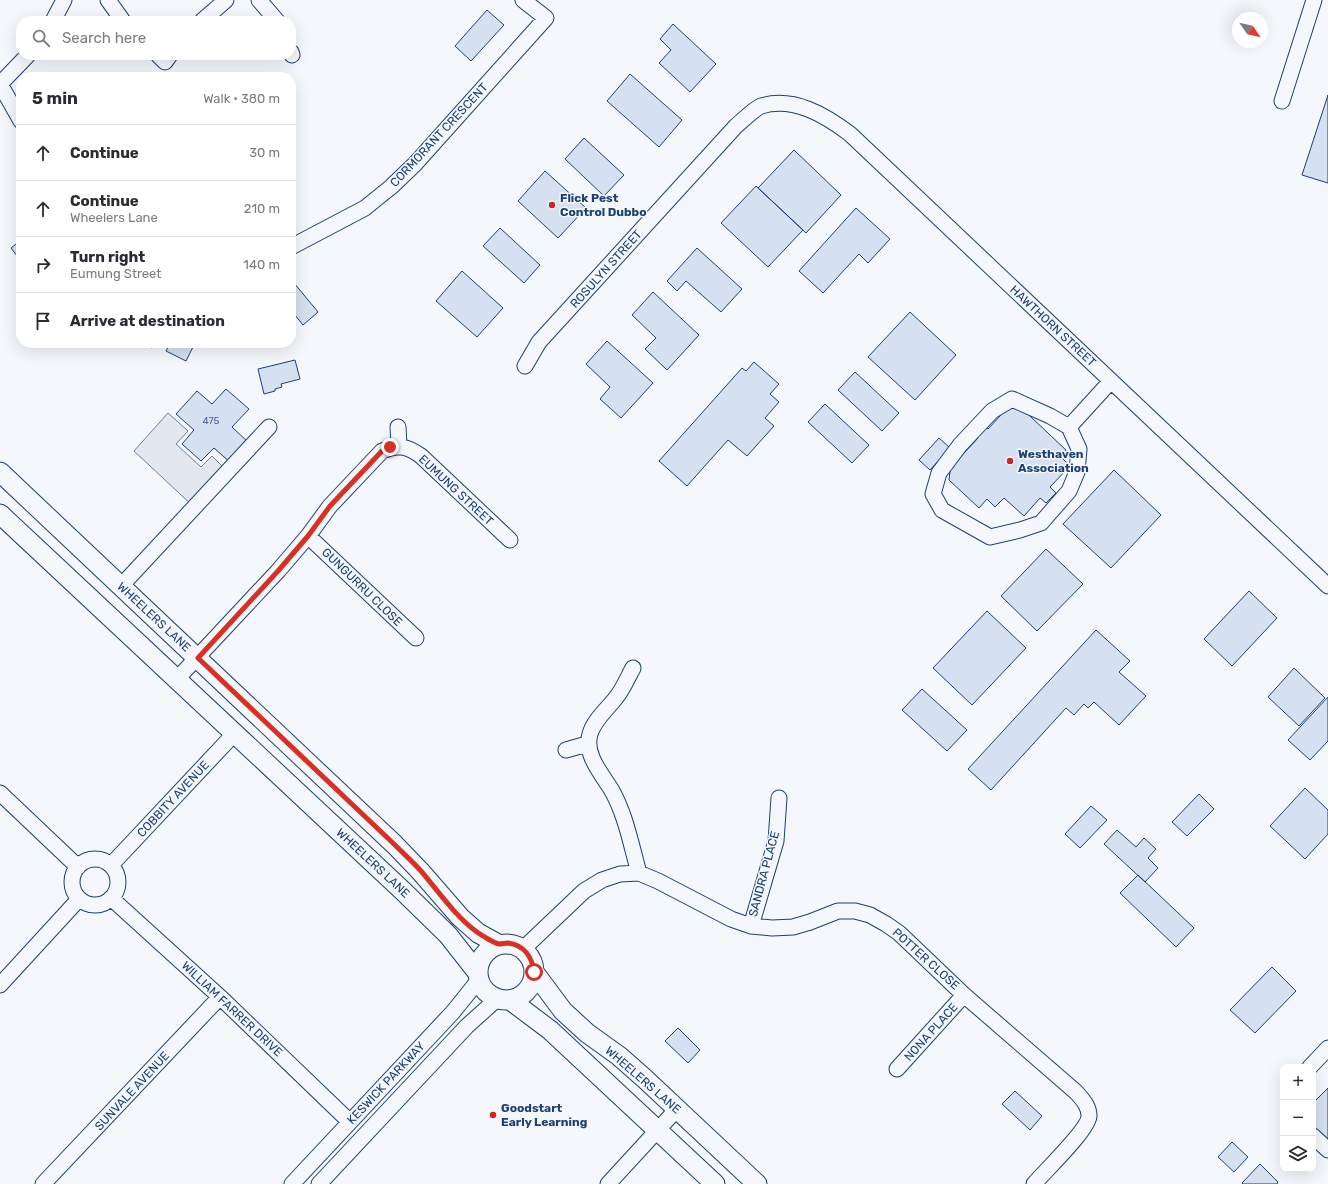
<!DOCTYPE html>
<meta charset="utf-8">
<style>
body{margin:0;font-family:Rubik,sans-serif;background:#f2f2f3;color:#2b2b33}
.controls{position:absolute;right:12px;bottom:12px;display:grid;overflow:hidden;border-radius:8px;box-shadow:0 4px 16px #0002}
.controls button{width:36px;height:36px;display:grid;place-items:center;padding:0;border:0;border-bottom:1px solid #e1e1e2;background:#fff;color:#2b2b33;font:20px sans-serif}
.compass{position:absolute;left:1232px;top:12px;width:36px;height:36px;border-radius:50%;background:#fff;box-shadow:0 4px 16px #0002;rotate:124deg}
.stop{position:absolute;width:12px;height:12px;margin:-9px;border:3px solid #d93025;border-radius:50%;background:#fff}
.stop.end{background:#d93025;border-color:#fff;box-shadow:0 1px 4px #0008}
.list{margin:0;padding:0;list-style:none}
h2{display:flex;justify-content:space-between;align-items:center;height:52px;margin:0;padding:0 16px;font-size:17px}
h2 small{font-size:13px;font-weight:400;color:#7c7c81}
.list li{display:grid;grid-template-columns:26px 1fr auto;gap:12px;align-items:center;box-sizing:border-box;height:56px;padding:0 16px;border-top:1px solid #e1e1e2}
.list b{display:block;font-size:15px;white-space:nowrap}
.list p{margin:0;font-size:13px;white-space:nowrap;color:#7c7c81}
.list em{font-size:13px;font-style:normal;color:#7c7c81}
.icon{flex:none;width:22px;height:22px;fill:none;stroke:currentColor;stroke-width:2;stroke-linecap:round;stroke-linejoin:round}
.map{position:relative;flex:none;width:1328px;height:1184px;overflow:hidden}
.search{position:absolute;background:#fff;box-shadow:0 4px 16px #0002;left:16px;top:16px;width:280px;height:44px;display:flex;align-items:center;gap:10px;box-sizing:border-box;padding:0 14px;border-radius:16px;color:#7c7c81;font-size:15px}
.panel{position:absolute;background:#fff;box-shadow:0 4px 16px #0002;left:16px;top:72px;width:280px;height:276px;border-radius:16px}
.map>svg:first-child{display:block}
</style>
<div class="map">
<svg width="1328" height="1184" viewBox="0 0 1328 1184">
<rect width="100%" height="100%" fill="#f4f7fb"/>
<path fill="#e3e8f0" stroke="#687fa3" d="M 168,413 L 188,431 L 176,444 L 201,467 L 212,456 L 228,472 L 195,508 L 134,451 Z"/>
<path fill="#d5e0f0" stroke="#1d3f73" d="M 487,10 L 504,25 L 471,61 L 455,46 Z
M 673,24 L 716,64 L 690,92 L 659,63 L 671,50 L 660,39 Z
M 630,74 L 682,120 L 659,147 L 607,101 Z
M 1328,95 L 1328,183 L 1302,175 Z
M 584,138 L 624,175 L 604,196 L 565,159 Z
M 794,150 L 841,195 L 806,233 L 758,188 Z
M 545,171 L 586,208 L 558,238 L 518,201 Z
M 756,186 L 803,230 L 768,267 L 721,223 Z
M 856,208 L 890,239 L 868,263 L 859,254 L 823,293 L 799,271 Z
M 500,228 L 540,265 L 524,283 L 483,246 Z
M 21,240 L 21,261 L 11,248 Z
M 697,248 L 742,289 L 721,312 L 686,281 L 677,291 L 667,281 Z
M 462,271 L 503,308 L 477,337 L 436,301 Z
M 294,283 L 318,312 L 303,325 L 291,310 L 291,285 Z
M 653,292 L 699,335 L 667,370 L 645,349 L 656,338 L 632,315 Z
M 910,312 L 956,355 L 915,400 L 868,357 Z
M 607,341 L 653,383 L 621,418 L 600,399 L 610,387 L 586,364 Z
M 142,343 L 155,343 L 152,348 Z
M 170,343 L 195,343 L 186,361 L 166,351 Z
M 295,360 L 300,379 L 281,384 L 282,387 L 275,389 L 275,391 L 264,394 L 258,369 Z
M 754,362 L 779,384 L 770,394 L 779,402 L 765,418 L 774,426 L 747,456 L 728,440 L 687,486 L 659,461 L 742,368 L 746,371 Z
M 855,372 L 899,413 L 882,431 L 838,390 Z
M 226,389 L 249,409 L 232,427 L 250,444 L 232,464 L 214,448 L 201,461 L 182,444 L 194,430 L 176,414 L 197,391 L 212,404 Z
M 1014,401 L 1066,450 L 1060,456 L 1070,466 L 1050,487 L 1056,493 L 1046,503 L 1040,498 L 1024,516 L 1004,498 L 995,507 L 987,499 L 979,508 L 949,480 L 950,471 L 954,466 L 953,465 L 978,438 L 975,435 L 984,426 L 988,429 Z
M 825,404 L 869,445 L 852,463 L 808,422 Z
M 939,438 L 950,448 L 930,470 L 919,460 Z
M 1114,470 L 1161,515 L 1111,568 L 1063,524 Z
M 1046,549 L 1083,584 L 1037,631 L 1001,596 Z
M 1249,591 L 1277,618 L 1232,666 L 1204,639 Z
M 987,611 L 1026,648 L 972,705 L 933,668 Z
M 1096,630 L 1130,661 L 1119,672 L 1146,696 L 1119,725 L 1094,702 L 1088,708 L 1084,704 L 1074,715 L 1066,708 L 991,790 L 968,769 Z
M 1294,668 L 1325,698 L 1299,726 L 1268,697 Z
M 922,689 L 967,730 L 947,751 L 902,710 Z
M 1328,697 L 1328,741 L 1310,760 L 1288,740 Z
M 1305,788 L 1328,810 L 1328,834 L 1305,859 L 1270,826 Z
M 1199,794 L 1214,809 L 1187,836 L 1172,822 Z
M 1091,806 L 1107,820 L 1080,848 L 1065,834 Z
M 1117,830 L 1136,847 L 1144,838 L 1156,849 L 1148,858 L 1158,868 L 1145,882 L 1104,844 Z
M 1138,875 L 1194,928 L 1176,947 L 1120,893 Z
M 1272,967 L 1296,991 L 1255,1033 L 1230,1010 Z
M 678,1028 L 700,1050 L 688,1063 L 665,1041 Z
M 1328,1088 L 1328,1142 L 1313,1128 L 1313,1103 Z
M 1015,1091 L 1042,1116 L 1030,1130 L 1002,1104 Z
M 1232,1142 L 1248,1157 L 1234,1172 L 1218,1157 Z
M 1260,1164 L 1278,1182 L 1277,1184 L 1243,1184 L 1242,1183 Z"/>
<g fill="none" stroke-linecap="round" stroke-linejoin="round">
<defs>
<path id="minor" d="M 108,0 L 123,21
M 259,0 L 277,21
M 53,21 L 64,0
M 202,21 L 226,0
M 291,52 L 292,55
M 158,55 L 165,62 L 170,55
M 0,84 L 21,121
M 0,84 L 28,55
M 1282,101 L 1314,0
M 291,247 L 365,208 L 391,187 L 415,164 L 546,18 L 523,0
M 525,366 L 539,342 L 736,126 C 742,121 754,109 761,106 C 793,96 825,115 850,134 L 1328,586
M 398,427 L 399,446
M 1069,427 L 1079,449 L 1077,472 L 1069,491 L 1041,523 L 1020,530 L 990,537 L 942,510 L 933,494 L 939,473 L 960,445 L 992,411 L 1012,399 L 1050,416 L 1069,427 L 1111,381
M 308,536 L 416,638
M 121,586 L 269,427
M 633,668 C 628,677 624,687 618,695 C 609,708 594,719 590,734 C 584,754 601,773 611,789 C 626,815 631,845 639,873
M 177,679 L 278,571 L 308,536 L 330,506 L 382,451 C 398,444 407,446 421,456 L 510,540
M 566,750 L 587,744
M 0,793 L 78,867
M72 882a23 23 0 1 1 46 0a23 23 0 1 1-46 0Z
M 111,865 L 235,733
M 111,898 L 220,997 L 350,1122
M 751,926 L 776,841 L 779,798
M 523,949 L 584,891 L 602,880 L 620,874 L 639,873 L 658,881 L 731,919 L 751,926 L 772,928 L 793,927 L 810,922 L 838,911 L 855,911 L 870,915 L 886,924 L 899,933 L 964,995 L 1076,1092 C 1083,1100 1089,1106 1089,1116 C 1089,1129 1044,1172 1034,1184
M 0,985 L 79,899
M 1310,1067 L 1328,1048
M 897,1069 L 964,995
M 1313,1136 L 1328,1150
M 43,1184 L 220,997
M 292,1184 L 453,1012 L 478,981
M 319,1184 L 467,1026 L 497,999
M 608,1184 L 677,1109"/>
<path id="major" d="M 0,472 L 395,845 L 420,871 L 460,917 L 478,933 L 498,944
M 0,514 L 403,891 L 448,935 L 477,972
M478 972a28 28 0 1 1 56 0a28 28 0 1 1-56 0Z
M 534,972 L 563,1011 L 587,1033 L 619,1056 L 644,1078 L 757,1184
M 510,1000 L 550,1030 L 715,1184"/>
</defs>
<use href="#minor" stroke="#1d3f73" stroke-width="17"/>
<use href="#major" stroke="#1d3f73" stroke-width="21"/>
<use href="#minor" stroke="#f4f7fb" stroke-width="15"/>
<use href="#major" stroke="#f4f7fb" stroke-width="19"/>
</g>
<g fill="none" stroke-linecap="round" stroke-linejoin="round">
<path stroke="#d93025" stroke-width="5" d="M 390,447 L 382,451 L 330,506 L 308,536 L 278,571 L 198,658 L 395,845 C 404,854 413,862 421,871 C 439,892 455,916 477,932 C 481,935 494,943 499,944 C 502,944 505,943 508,943 C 524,945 532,957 534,972"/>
</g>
<g fill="#c62828" stroke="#f4f7fb" stroke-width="1.5">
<circle cx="552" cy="205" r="4"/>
<circle cx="1010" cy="461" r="4"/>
<circle cx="493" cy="1115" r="4"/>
</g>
<g text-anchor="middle" stroke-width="3" stroke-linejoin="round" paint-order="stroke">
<g font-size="10" fill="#4b6792">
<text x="211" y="424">475</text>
</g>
<g font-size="12" fill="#1d3f73" stroke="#f4f7fb">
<text transform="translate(439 135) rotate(-47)" y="4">CORMORANT CRESCENT</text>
<text transform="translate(606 269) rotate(-48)" y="4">ROSULYN STREET</text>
<text transform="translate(1053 326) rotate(43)" y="4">HAWTHORN STREET</text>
<text transform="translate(456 490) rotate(43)" y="4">EUMUNG STREET</text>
<text transform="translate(362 587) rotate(44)" y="4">GUNGURRU CLOSE</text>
<text transform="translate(154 617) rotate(43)" y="4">WHEELERS LANE</text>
<text transform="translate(173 799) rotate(-47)" y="4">COBBITY AVENUE</text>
<text transform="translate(373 863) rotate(43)" y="4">WHEELERS LANE</text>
<text transform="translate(764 874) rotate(-75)" y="4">SANDRA PLACE</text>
<text transform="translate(926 959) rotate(42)" y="4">POTTER CLOSE</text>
<text transform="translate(232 1009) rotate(43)" y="4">WILLIAM FARRER DRIVE</text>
<text transform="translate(931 1032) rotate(-48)" y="4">NONA PLACE</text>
<text transform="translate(643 1080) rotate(41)" y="4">WHEELERS LANE</text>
<text transform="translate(386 1083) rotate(-47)" y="4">KESWICK PARKWAY</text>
<text transform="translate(132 1091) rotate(-47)" y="4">SUNVALE AVENUE</text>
</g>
<g font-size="12" font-weight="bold" fill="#1d3f73" stroke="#f4f7fb" text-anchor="start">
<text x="560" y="202">Flick Pest<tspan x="560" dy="14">Control Dubbo</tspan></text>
<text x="1018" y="458">Westhaven<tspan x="1018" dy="14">Association</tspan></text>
<text x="501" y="1112">Goodstart<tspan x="501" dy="14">Early Learning</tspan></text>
</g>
</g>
</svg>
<div class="controls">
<button>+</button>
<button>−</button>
<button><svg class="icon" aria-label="layers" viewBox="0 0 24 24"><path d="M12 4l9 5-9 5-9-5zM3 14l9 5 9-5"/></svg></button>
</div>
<svg class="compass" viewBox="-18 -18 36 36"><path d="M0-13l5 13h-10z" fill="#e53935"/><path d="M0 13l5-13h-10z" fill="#7c7c81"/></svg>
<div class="stop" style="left:534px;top:972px"></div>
<div class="stop end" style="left:390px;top:447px"></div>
<div class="search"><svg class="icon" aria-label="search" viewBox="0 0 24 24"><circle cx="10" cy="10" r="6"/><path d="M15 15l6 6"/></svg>Search here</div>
<section class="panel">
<h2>5 min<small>Walk · 380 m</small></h2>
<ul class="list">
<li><svg class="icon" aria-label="ahead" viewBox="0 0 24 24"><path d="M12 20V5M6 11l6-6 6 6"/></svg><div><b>Continue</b></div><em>30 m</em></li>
<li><svg class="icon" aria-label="ahead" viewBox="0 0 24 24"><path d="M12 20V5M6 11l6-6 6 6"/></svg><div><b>Continue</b><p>Wheelers Lane</p></div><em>210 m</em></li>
<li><svg class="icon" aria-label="right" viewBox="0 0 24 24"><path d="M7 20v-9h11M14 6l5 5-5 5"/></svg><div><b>Turn right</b><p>Eumung Street</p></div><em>140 m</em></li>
<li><svg class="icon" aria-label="arrive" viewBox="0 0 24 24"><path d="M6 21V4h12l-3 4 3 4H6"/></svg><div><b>Arrive at destination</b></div></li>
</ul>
</section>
</div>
